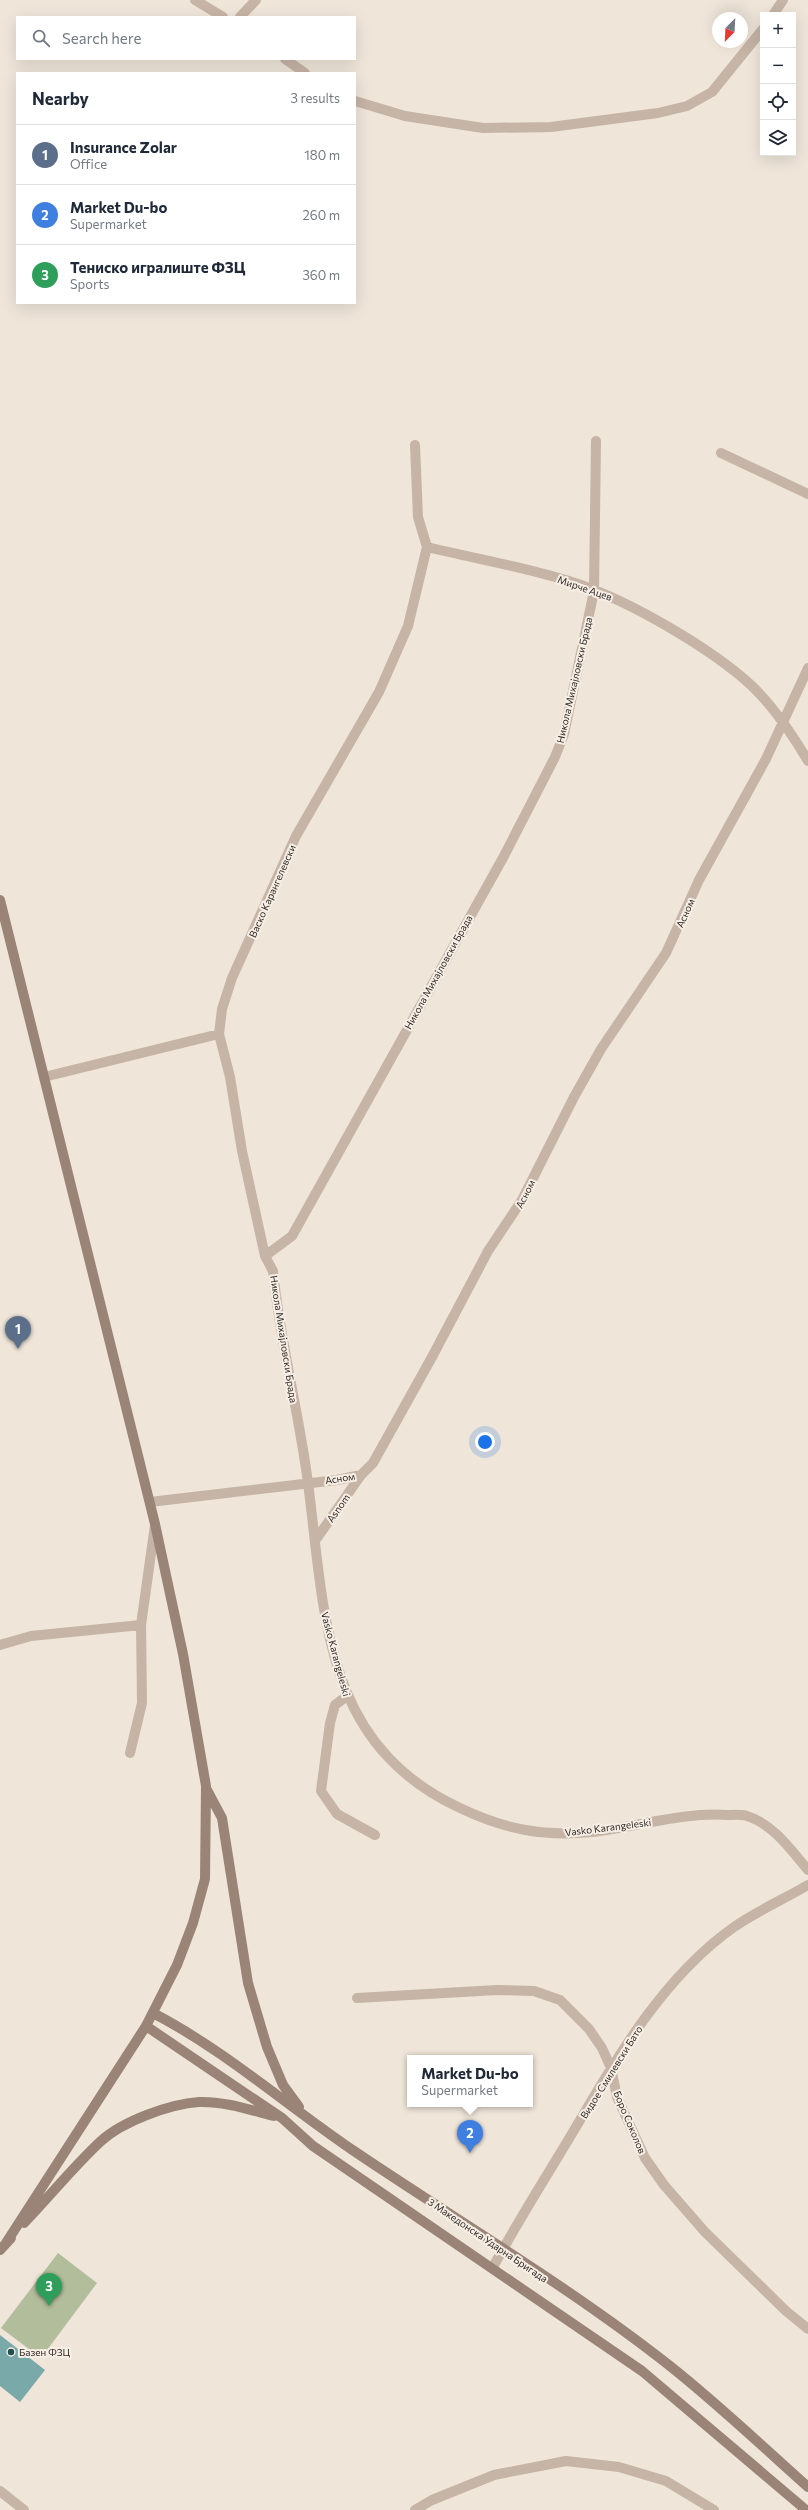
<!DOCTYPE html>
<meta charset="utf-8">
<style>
body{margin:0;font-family:Commissioner,sans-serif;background:#f6f6f7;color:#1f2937}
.controls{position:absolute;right:12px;top:12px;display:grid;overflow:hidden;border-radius:0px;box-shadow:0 4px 16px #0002}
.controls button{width:36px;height:36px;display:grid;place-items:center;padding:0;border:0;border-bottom:1px solid #e0e1e3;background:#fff;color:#1f2937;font:20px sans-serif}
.compass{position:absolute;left:712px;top:12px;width:36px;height:36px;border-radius:50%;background:#fff;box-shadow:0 4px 16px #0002;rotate:204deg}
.you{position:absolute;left:485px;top:1442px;width:14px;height:14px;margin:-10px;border:3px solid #fff;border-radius:50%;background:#1a73e8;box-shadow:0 0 0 6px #1a73e833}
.badge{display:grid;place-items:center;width:26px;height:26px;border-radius:50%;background:#1f4f51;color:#fff;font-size:13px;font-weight:700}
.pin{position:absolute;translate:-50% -33px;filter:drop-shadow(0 1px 2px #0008)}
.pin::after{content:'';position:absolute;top:21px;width:14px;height:12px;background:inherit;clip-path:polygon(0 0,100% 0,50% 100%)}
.popup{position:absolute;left:407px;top:2055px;width:126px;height:52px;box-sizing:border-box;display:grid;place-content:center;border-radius:0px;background:#fff;filter:drop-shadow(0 1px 3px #0005);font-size:13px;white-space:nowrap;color:#747a83}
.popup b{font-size:15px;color:#1f2937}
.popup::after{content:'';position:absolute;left:50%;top:100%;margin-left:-8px;border:8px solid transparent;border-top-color:#fff}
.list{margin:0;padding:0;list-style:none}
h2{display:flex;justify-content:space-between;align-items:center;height:52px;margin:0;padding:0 16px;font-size:17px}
h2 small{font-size:13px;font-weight:400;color:#747a83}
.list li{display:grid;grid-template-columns:26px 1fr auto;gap:12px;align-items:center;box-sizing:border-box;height:60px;padding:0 16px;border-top:1px solid #e0e1e3}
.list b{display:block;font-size:15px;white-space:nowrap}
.list p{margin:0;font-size:13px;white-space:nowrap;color:#747a83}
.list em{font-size:13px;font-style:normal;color:#747a83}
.icon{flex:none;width:22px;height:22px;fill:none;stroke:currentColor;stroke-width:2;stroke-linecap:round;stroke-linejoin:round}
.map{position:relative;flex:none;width:808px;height:2510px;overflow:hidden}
.search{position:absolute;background:#fff;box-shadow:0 4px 16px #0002;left:16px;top:16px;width:340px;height:44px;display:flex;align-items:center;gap:10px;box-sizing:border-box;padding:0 14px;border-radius:0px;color:#747a83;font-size:15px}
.panel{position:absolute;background:#fff;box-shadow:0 4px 16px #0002;left:16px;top:72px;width:340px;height:232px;border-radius:0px}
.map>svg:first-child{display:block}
</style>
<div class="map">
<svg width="808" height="2510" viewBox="0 0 808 2510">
<rect width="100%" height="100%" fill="#efe5d9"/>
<path fill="#b2bd9b" d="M 58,2253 L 97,2283 L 41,2358 L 1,2328 Z"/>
<path fill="#7aa9aa" d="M 0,2335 L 45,2370 L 20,2402 L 0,2386 Z"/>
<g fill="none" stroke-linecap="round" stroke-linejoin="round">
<path stroke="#c6b4a6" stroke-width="10" d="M 195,0 L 223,17
M 773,15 L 783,0
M 240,17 L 256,0
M 285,59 L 305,73
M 355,101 L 405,116 L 483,128 L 551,127 L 658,113 L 687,106 L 712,92 L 763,29
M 596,441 L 594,591 L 564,734 L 555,757 L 504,856 L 292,1236 L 265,1256 L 273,1271 C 280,1342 299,1412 308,1483 C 325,1613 322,1744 460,1808 C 504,1829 543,1837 592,1832 C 637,1827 682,1812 727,1815 C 733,1815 741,1814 747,1816 C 773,1824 791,1850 808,1870
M 415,445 L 418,517 L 427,547 C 476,559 527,567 575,583 C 628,600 711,648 752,686 C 775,708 792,734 808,761
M 721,453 L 808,494
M 44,1077 L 219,1034
M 265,1256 L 242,1151 L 230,1077 L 219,1034 L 222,1009 L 232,978 L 296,836 L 379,692 L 408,626 L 427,547
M 150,1502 L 337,1480 L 361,1475
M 315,1541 L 361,1475 L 373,1463 L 432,1357 L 488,1251 L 522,1200 L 574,1097 L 601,1049 L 666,953 L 699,880 L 766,759 L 808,668
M 0,1645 L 31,1636 L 141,1625
M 347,1696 L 335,1705 L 330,1723 L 321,1791 L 337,1814 L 375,1835
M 130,1753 L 142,1703 L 141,1625 L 155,1525
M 357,1998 L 497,1990 L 534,1991 L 560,2000 L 589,2029 L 602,2048 L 611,2068 L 617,2097 L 645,2158 L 664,2185 L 705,2232 L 786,2311 L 808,2329
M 493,2267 C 518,2221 546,2177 573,2132 C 617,2058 662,1978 734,1927 C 757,1911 784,1899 808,1885
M 0,2491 L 24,2510
M 415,2510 L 432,2500 L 494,2475 L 566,2461 L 619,2467 L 666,2481 L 714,2510"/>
<path stroke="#9a8478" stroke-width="10" d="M 0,900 L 155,1524 L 183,1654 L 206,1786 L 205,1879 L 193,1923 L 177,1965 L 146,2026 L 6,2243
M 206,1788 L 222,1818 L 248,1983 L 267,2047 L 283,2085 L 299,2107
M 153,2013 C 226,2051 286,2105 354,2151 C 459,2222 570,2287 670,2366 C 718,2404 762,2446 808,2487
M 146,2026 L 282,2118 L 313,2146 L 642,2371 L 806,2510
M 24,2223 C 50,2196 74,2166 101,2141 C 123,2121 170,2104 199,2102 C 224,2101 250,2110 274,2116
M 0,2250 L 11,2238"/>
</g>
<circle fill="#1f4f51" stroke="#f7efe5" stroke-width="1.5" cx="11" cy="2352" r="4"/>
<g text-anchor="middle" stroke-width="4" stroke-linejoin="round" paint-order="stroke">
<g font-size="10" fill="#332a27" stroke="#f7efe5">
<text transform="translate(585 588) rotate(19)" y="4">Мирче Ацев</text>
<text transform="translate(574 680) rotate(-77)" y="4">Никола Михајловски Брада</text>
<text transform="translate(272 891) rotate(-66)" y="4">Васко Карангелевски</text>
<text transform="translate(685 913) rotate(-66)" y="4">Асном</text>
<text transform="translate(438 972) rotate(-61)" y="4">Никола Михајловски Брада</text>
<text transform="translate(525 1194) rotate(-63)" y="4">Асном</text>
<text transform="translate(284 1339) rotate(81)" y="4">Никола Михајловски Брада</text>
<text transform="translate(340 1478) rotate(-9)" y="4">Асном</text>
<text transform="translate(338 1508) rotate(-55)" y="4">Asnom</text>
<text transform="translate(336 1654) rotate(75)" y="4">Vasko Karangeleski</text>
<text transform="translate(608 1827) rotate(-7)" y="4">Vasko Karangeleski</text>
<text transform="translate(611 2072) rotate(-58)" y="4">Видое Смилевски Бато</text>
<text transform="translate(630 2122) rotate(67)" y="4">Боро Соколов</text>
<text transform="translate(488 2240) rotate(34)" y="4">3 Македонска Ударна Бригада</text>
</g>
<g font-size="10" fill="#332a27" stroke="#f7efe5" text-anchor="start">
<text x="19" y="2356">Базен ФЗЦ</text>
</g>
</g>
</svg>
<div class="controls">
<button>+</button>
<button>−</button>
<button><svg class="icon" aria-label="locate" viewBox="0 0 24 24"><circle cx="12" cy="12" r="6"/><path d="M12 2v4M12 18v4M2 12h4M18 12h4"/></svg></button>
<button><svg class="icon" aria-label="layers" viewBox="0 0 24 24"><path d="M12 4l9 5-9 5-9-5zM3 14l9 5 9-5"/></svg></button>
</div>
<svg class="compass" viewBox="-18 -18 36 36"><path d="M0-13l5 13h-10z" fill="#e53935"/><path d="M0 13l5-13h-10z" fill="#747a83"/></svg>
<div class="you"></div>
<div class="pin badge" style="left:18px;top:1349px;background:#5c6f8a">1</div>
<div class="pin badge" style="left:470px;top:2153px;background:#3f7fe0">2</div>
<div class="popup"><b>Market Du-bo</b>Supermarket</div>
<div class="pin badge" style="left:49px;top:2306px;background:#2e9e5b">3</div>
<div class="search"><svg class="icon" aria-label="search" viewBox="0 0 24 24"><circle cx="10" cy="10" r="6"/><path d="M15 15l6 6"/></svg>Search here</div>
<section class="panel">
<h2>Nearby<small>3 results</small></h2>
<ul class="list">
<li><span class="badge" style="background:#5c6f8a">1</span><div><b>Insurance Zolar</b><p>Office</p></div><em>180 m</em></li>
<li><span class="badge" style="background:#3f7fe0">2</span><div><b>Market Du-bo</b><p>Supermarket</p></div><em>260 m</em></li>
<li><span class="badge" style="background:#2e9e5b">3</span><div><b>Тениско игралиште ФЗЦ</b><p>Sports</p></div><em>360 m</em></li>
</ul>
</section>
</div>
